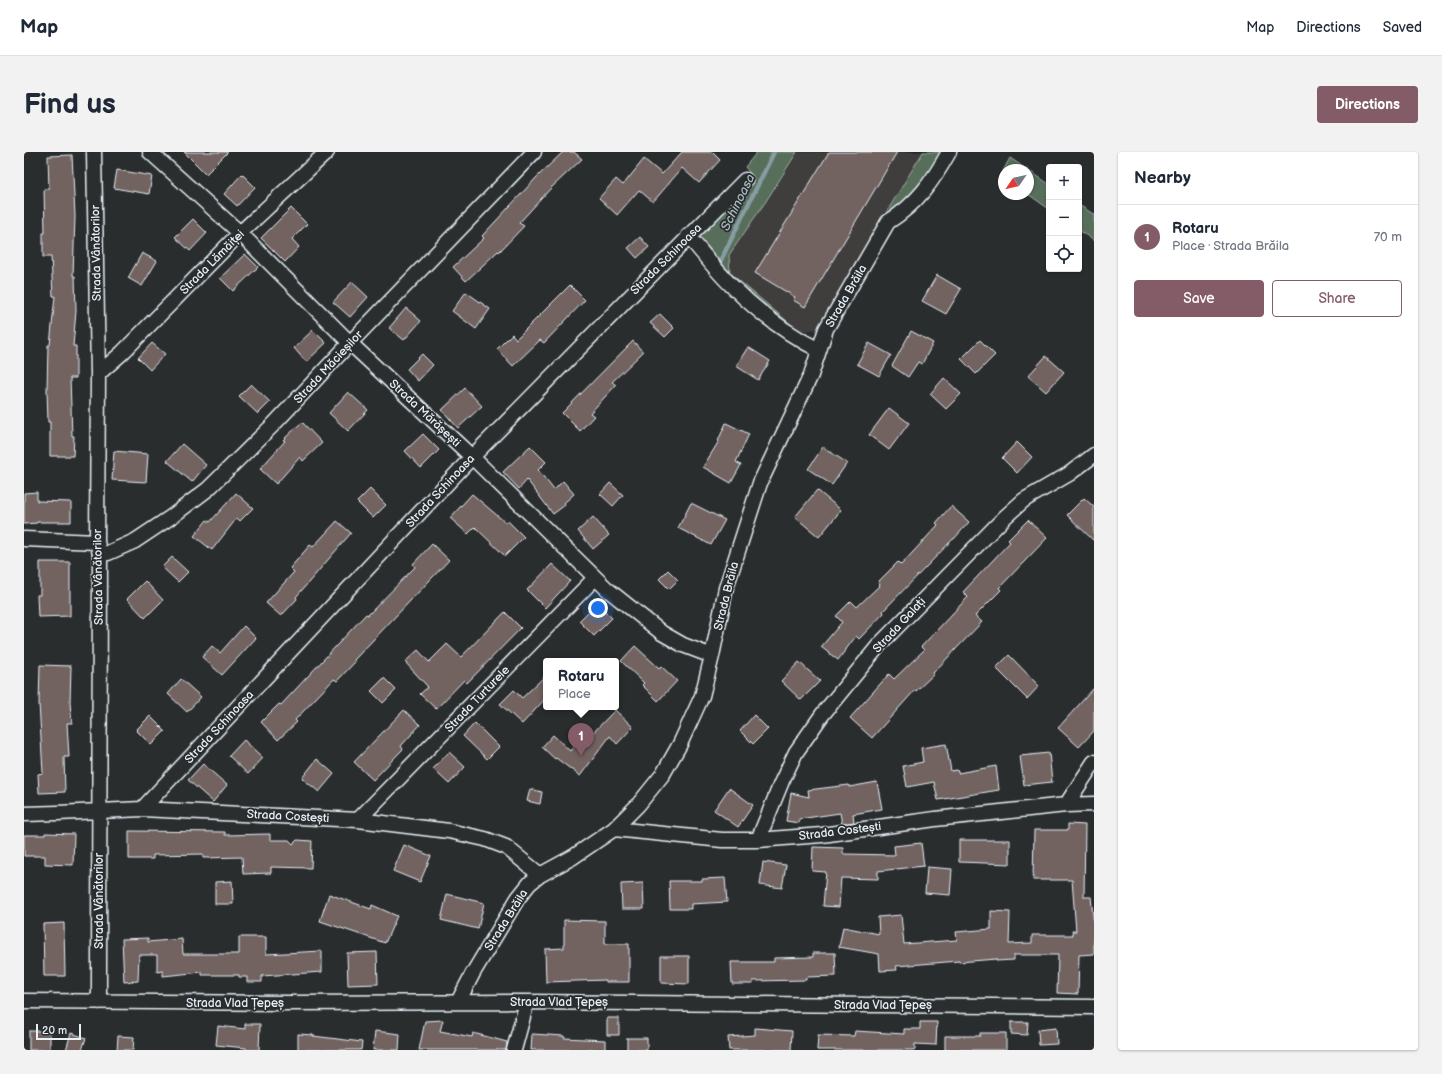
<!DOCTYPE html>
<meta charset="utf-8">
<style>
body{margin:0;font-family:"Balsamiq Sans",sans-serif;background:#f2f2f3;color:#1f2937}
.controls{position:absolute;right:12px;top:12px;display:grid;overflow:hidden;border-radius:4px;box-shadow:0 1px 3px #0004}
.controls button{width:36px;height:36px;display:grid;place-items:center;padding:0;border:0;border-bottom:1px solid #e0e1e3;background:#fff;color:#1f2937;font:20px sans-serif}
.compass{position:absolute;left:974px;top:12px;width:36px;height:36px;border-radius:50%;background:#fff;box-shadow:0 1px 3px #0004;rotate:236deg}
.scale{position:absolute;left:12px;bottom:10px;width:45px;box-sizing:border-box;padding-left:4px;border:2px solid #e8f1f8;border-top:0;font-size:11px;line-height:14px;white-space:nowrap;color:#e8f1f8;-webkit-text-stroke:3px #2a2d2e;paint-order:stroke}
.you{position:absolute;left:574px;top:456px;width:14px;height:14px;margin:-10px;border:3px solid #fff;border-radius:50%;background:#1a73e8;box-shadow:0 0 0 6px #1a73e833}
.badge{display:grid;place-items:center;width:26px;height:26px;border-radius:50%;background:#845c67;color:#fff;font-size:13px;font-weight:700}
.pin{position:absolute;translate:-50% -33px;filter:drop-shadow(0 1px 2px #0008)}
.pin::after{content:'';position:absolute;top:21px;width:14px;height:12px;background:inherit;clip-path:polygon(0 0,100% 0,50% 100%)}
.popup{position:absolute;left:519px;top:506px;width:76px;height:52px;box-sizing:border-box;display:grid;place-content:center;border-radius:4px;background:#fff;filter:drop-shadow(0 1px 3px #0005);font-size:13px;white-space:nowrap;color:#747a83}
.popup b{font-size:15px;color:#1f2937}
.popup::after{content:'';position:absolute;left:50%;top:100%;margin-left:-8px;border:8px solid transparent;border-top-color:#fff}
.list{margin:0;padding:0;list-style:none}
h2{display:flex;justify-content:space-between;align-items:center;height:52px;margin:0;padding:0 16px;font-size:17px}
h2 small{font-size:13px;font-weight:400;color:#747a83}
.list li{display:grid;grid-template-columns:26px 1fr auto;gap:12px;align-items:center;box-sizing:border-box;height:64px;padding:0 16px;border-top:1px solid #e0e1e3}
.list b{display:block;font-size:15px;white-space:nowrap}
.list p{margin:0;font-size:13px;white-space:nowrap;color:#747a83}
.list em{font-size:13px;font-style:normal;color:#747a83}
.actions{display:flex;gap:8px;padding:12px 16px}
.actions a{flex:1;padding:9px 0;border:1px solid #845c67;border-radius:4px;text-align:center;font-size:14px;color:#845c67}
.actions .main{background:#845c67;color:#fff}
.icon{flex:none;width:22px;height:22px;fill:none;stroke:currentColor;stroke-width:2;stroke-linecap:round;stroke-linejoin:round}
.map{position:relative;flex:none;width:1070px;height:898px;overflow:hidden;border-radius:4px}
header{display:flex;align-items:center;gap:24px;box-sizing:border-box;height:56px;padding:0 20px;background:#fff;border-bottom:1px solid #e0e1e3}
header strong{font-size:19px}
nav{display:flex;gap:22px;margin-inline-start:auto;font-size:14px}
.intro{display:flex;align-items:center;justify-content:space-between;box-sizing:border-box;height:96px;padding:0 24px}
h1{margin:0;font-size:28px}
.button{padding:10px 18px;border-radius:4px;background:#845c67;color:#fff;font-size:14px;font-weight:700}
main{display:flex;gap:24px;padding:0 24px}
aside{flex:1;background:#fff;border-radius:4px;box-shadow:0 1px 3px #0004}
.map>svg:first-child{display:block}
</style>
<header>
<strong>Map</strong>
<nav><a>Map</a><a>Directions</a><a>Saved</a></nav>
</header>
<div class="intro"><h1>Find us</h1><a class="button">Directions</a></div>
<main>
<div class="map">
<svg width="1070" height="898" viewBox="0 0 1070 898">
<rect width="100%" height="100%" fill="#2a2d2e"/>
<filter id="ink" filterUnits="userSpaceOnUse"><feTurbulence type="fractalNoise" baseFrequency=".025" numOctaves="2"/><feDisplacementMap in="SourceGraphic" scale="8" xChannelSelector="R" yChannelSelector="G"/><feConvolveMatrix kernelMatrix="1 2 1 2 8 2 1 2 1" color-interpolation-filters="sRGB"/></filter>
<g filter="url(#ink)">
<path fill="#403d3d" d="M 773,0 L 899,0 L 793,177 L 776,180 L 706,121 L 705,103 L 742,49 Z"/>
<path fill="#576e5a" stroke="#a0b0a9" d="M 733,0 L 773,0 L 742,49 L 705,103 L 706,121 L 776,180 L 755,169 L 715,137 L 683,100 L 676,84 L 730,26 L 721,15 Z
M 899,0 L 917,0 L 893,39 L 859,66 Z
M 986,6 L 1004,18 L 980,18 L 980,20 L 979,19 Z
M 1004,18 L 1025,32 L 1025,57 L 1004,42 Z
M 1055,53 L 1069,62 L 1070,61 L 1070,89 L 1055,78 Z"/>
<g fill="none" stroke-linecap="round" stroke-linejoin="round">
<path stroke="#879da3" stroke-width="4.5" d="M 696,110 L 750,0"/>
</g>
<path fill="#726360" stroke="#e8f1f8" d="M 160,0 L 204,0 L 182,22 Z
M 539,0 L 550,0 L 558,7 L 527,36 L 495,71 L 500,74 L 475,100 L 474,99 L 442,129 L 429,115 L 460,86 L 458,84 L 513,25 Z
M 658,0 L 688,0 L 696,8 L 675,31 L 658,16 L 629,50 L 615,38 L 593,63 L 575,46 L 592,27 L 599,33 L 620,7 L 638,22 Z
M 805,0 L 873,0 L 781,155 L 769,148 L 771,145 L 731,121 Z
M 48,3 L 51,64 L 49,124 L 51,124 L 52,159 L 49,194 L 52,194 L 52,226 L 46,226 L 48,284 L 50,284 L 49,304 L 26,304 L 26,270 L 24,270 L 23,238 L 24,193 L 26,193 L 31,144 L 29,144 L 27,105 L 19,105 L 19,81 L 21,81 L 20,37 L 25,37 L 24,4 Z
M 93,18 L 128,24 L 125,42 L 90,36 Z
M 218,22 L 231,35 L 213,54 L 200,42 Z
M 267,56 L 283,72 L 268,87 L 275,95 L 261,110 L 237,86 Z
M 169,67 L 183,81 L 166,99 L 151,85 Z
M 616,85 L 625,95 L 613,106 L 604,96 Z
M 118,101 L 133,109 L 118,134 L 104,126 Z
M 221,102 L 234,115 L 209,139 L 196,126 Z
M 913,123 L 937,137 L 922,162 L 898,149 Z
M 328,130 L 344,145 L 326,165 L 309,150 Z
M 546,133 L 561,148 L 520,191 L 516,188 L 489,214 L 473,197 L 488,182 L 492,187 Z
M 442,140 L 466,157 L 452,177 L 428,159 Z
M 382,156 L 397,169 L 380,188 L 365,176 Z
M 636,162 L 650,176 L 641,185 L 626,171 Z
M 289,178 L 302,191 L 282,210 L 270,196 Z
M 887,179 L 909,191 L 898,212 L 894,210 L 884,225 L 868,214 Z
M 956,188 L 971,203 L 952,222 L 937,207 Z
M 609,189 L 619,200 L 588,230 L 592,233 L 566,261 L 570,264 L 556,279 L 538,261 Z
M 128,191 L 141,202 L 126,218 L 114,206 Z
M 845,191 L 867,203 L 855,224 L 833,212 Z
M 724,195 L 746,209 L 734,228 L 712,214 Z
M 398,202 L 409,213 L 394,229 L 383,217 Z
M 1022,204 L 1040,220 L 1022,240 L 1004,224 Z
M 920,226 L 937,242 L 922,257 L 906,242 Z
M 227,232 L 246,250 L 234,262 L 215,244 Z
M 441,236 L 458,254 L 434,276 L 418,258 Z
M 324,240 L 344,258 L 324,279 L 305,261 Z
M 865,256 L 885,271 L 865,298 L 845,283 Z
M 278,270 L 298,291 L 279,309 L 276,305 L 252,332 L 236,317 L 261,289 L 259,288 Z
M 702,271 L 725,282 L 712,310 L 717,313 L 707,331 L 679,315 L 695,289 L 694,289 Z
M 399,282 L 415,298 L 397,316 L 381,299 Z
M 993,290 L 1008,305 L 993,321 L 978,306 Z
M 158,292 L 182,313 L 168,330 L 143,309 Z
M 506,294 L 522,310 L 514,318 L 530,338 L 539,329 L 550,342 L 540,351 L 541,353 L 529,362 L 503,328 L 495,337 L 479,320 Z
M 799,295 L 823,311 L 808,333 L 784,317 Z
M 90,299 L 124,302 L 122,330 L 88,328 Z
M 586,331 L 599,343 L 589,354 L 576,342 Z
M 346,337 L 362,353 L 349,366 L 333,350 Z
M 793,338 L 817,358 L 795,385 L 771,365 Z
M 13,340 L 13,349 L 47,350 L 47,370 L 13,370 L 13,371 L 0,372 L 0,341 Z
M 212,341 L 229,356 L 216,369 L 213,366 L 188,398 L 170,384 L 183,368 L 186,370 Z
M 448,342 L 482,371 L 484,369 L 500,385 L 481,404 L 451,375 L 444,382 L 426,366 Z
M 1060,346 L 1070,355 L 1070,389 L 1043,363 Z
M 667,351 L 701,368 L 687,393 L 654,376 Z
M 927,354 L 945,370 L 930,387 L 929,387 L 903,414 L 859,459 L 860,461 L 835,487 L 832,484 L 814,508 L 797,495 L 818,470 L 812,464 L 827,449 L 833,455 L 856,433 L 854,430 L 874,410 L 877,413 L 914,373 L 912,371 Z
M 569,365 L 585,383 L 569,397 L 554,379 Z
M 1004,368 L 1023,386 L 975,436 L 977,438 L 951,464 L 958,470 L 909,521 L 910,522 L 892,539 L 891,538 L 848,586 L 826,566 L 865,522 L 870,527 L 900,498 L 897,495 L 944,445 L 939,440 L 986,390 L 984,388 Z
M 313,369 L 327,381 L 272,445 L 273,447 L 257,464 L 242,451 L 270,420 L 266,416 L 286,393 L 289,395 Z
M 408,392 L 425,408 L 330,508 L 331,510 L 313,529 L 310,527 L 271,568 L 273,570 L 254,588 L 237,570 L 255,552 L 257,553 L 342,462 L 344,463 L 391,415 L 389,412 Z
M 148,405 L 164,420 L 154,430 L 138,415 Z
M 16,410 L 46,410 L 46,464 L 14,465 L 13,443 L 16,443 Z
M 528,412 L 546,429 L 521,456 L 503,438 Z
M 644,418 L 654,428 L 645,437 L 635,427 Z
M 121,429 L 139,448 L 121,466 L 103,447 Z
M 573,451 L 588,466 L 570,484 L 555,469 Z
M 481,460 L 497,476 L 443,531 L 440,528 L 412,557 L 396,542 L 404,535 L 381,510 L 394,498 L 405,510 L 423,492 L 437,505 Z
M 220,474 L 232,486 L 198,523 L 178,505 L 188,494 L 196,501 Z
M 611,494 L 635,516 L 637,514 L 653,529 L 634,549 L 618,533 L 620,531 L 597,509 Z
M 985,503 L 1015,534 L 1003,547 L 972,516 Z
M 775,510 L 796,529 L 777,548 L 757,529 Z
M 16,513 L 47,514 L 46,551 L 48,571 L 43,571 L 45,605 L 40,605 L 41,640 L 15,641 L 14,622 L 19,621 L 15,551 Z
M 522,523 L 522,546 L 498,572 L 476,552 L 490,538 L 498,546 Z
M 360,526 L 372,538 L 359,551 L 347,539 Z
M 157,527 L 177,545 L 163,560 L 144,542 Z
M 1070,536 L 1070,579 L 1055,595 L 1034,576 Z
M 380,558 L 396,573 L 377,594 L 379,597 L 349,628 L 330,610 Z
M 591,558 L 609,575 L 593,592 L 586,584 L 556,624 L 532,606 L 531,607 L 518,595 L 529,583 L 546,599 L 558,583 L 563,587 Z
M 730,563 L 744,577 L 729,592 L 716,579 Z
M 126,564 L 141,579 L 127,593 L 112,578 Z
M 451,571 L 475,595 L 463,607 L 439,584 Z
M 220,588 L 239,606 L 224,622 L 205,604 Z
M 922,592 L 927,619 L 933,618 L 934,621 L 972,614 L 975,638 L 914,648 L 910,630 L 883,635 L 879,614 L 899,610 L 897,596 Z
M 425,600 L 441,615 L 425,632 L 409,617 Z
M 1025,601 L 1028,630 L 1000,633 L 996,604 Z
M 293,607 L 310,622 L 295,640 L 278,626 Z
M 179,612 L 203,633 L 189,650 L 164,628 Z
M 853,630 L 858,657 L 829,662 L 830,670 L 818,672 L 816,661 L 775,667 L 775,671 L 762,669 L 767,641 L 785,645 L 784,638 L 825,633 L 825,635 Z
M 705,636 L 729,653 L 714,675 L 690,658 Z
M 506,637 L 518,640 L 516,652 L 503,649 Z
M 1044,672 L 1061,673 L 1060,745 L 1067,745 L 1070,774 L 1070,802 L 1055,803 L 1054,842 L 1033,841 L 1034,803 L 990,803 L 990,808 L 972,809 L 972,807 L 935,810 L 935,809 L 872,814 L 873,818 L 856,819 L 855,802 L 815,795 L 819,775 L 855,782 L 854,765 L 877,763 L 880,792 L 933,788 L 932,780 L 967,777 L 967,759 L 986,760 L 985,792 L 1008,791 L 1008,783 L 1049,783 L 1048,779 L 1052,779 L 1048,728 L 1009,728 L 1010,678 L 1044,678 Z
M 105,679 L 201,680 L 201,683 L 246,682 L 246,688 L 265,688 L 269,692 L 273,688 L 288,689 L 287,716 L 247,715 L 247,721 L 219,722 L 218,705 L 179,706 L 179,702 L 129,703 L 129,707 L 105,707 Z
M 21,681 L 50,682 L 49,713 L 21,712 L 21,704 L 0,704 L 0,683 L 21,683 Z
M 935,688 L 986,688 L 986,712 L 935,710 Z
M 897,691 L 900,714 L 854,719 L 854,727 L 817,726 L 815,755 L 799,754 L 802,720 L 788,719 L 789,695 L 819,696 L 819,702 L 871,703 L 870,694 Z
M 380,693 L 407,704 L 396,730 L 369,719 Z
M 739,710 L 762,713 L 758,736 L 736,733 Z
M 903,715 L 928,717 L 926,743 L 901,741 Z
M 701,726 L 703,750 L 667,752 L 667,757 L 646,757 L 645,729 L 678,729 L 678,727 Z
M 208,729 L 209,752 L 191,752 L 191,730 Z
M 619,731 L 620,757 L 598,757 L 597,732 Z
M 305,742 L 347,757 L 348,753 L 373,764 L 361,791 L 296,769 Z
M 423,742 L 460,751 L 454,777 L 417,768 Z
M 540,768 L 581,769 L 581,792 L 605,792 L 605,830 L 582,830 L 582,828 L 522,830 L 521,797 L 540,796 Z
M 40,771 L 41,824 L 20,824 L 19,772 Z
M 215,785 L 242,785 L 242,802 L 298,799 L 298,820 L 238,824 L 238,830 L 223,830 L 223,825 L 215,825 L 215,823 L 178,823 L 178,820 L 139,824 L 139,819 L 133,820 L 133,803 L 115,803 L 114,829 L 100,830 L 98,787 L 124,786 L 124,790 L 158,787 L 159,802 L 215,802 Z
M 353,800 L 354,832 L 324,833 L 323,801 Z
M 789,801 L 811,801 L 812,824 L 782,825 L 782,828 L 729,829 L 729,832 L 708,832 L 707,810 L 750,810 L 750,806 L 789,805 Z
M 637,804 L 665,804 L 665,832 L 637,831 Z
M 583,866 L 595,866 L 595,883 L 583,883 Z
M 419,868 L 416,879 L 448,885 L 449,881 L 483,890 L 482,898 L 395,898 L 401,869 Z
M 896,870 L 913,870 L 912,893 L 891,892 L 891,898 L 793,898 L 794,883 L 830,884 L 831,879 L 880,882 L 880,877 L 896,877 Z
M 987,870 L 1004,870 L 1003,883 L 987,882 Z
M 221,872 L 236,872 L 235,898 L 222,898 L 222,896 L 192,893 L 194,874 L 221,877 Z
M 731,876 L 768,879 L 767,898 L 705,898 L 704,885 L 731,883 Z
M 1032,876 L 1033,892 L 1015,893 L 1014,878 Z
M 5,879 L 26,879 L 26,898 L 5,898 Z
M 351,879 L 376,882 L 375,898 L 349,898 Z
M 47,881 L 62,886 L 58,898 L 42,898 Z
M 956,881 L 982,881 L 982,898 L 921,898 L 921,884 L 956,884 Z
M 274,882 L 289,883 L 289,884 L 338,890 L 337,898 L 274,898 Z
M 508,882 L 540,884 L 540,886 L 581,888 L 581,898 L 507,898 Z
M 94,884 L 110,885 L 109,898 L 93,898 Z
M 603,886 L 623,886 L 623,898 L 603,898 Z"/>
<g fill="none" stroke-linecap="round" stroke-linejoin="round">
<defs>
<path id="minor" d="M 70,0 L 74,222 L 73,390 L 76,402 C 76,552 74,701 75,850
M 126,0 L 216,81 L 326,191 L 448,305 L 583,437 L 638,481 L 659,493 L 688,504
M 664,84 C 679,101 693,120 709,135 C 735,161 763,182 795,198
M 74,222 L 98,201 L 216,81 L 303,0
M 0,387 L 73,390
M 76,402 L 84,401 L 111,389 L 147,365 L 184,337 L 250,272 L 326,191 L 510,0
M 1042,653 L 1070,610
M 118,657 L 448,305 L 721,28
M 0,662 L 34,661 L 118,657 L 334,668 L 425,679 L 461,687 L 482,695 L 516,723
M 334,668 L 571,426
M 590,677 L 698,688 L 734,688 L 798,683 L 911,667 L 1042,653 L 1070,652
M 734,688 L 758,629 L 772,600 L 798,563 L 856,492 L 981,365 L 1000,348 L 1045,322 L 1070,303
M 0,849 L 264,851 L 503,850 L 1070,855
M 434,850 L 449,821 L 494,746 L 506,731 L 516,723 L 549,705 L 590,677 L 614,653 L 639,622 L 656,592 L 678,544 L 688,504 L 702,436 L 736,331 L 787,223 L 802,177 L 864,70 C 893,52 909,29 925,0
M 490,898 L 503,850"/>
</defs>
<use href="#minor" stroke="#e8f1f8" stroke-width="17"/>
<use href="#minor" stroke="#2a2d2e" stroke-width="14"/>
</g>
</g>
<g text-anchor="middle" stroke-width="3.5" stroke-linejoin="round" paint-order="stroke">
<g font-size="12" fill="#e8f1f8" stroke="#2a2d2e">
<text transform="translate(72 101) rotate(-91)" y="4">Strada Vânătorilor</text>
<text transform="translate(642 107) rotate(-45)" y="4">Strada Schinoasa</text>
<text transform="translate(188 110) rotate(-45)" y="4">Strada Lămăiței</text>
<text transform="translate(822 144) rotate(-60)" y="4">Strada Brăila</text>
<text transform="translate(304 215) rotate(-47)" y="4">Strada Măcieșilor</text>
<text transform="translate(401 261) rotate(43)" y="4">Strada Mărășești</text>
<text transform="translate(416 339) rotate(-47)" y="4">Strada Schinoasa</text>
<text transform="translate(74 425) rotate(-91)" y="4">Strada Vânătorilor</text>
<text transform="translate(702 444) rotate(-76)" y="4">Strada Brăila</text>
<text transform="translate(875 473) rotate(-47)" y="4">Strada Galați</text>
<text transform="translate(453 547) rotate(-46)" y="4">Strada Turturele</text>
<text transform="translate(195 575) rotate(-47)" y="4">Strada Schinoasa</text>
<text transform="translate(264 664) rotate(3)" y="4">Strada Costești</text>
<text transform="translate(816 679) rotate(-7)" y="4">Strada Costești</text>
<text transform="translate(75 749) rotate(-90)" y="4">Strada Vânătorilor</text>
<text transform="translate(482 768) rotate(-58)" y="4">Strada Brăila</text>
<text x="535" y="854">Strada Vlad Țepeș</text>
<text x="211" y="855">Strada Vlad Țepeș</text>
<text x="859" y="857">Strada Vlad Țepeș</text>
</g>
<g font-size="13" font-style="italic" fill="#a8b9bf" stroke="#2a2d2e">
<text transform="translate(713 50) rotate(-64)" y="5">Schinoasa</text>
</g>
</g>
</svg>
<div class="controls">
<button>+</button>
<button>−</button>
<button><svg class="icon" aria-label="locate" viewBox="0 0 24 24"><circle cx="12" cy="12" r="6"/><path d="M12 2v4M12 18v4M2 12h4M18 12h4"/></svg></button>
</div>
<svg class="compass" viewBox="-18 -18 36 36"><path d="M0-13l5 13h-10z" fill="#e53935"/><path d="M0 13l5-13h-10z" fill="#747a83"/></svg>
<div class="scale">20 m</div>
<div class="you"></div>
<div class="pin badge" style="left:557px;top:604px">1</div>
<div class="popup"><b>Rotaru</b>Place</div>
</div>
<aside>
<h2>Nearby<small></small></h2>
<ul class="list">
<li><span class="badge">1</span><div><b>Rotaru</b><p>Place · Strada Brăila</p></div><em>70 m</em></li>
</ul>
<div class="actions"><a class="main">Save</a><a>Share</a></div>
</aside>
</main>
